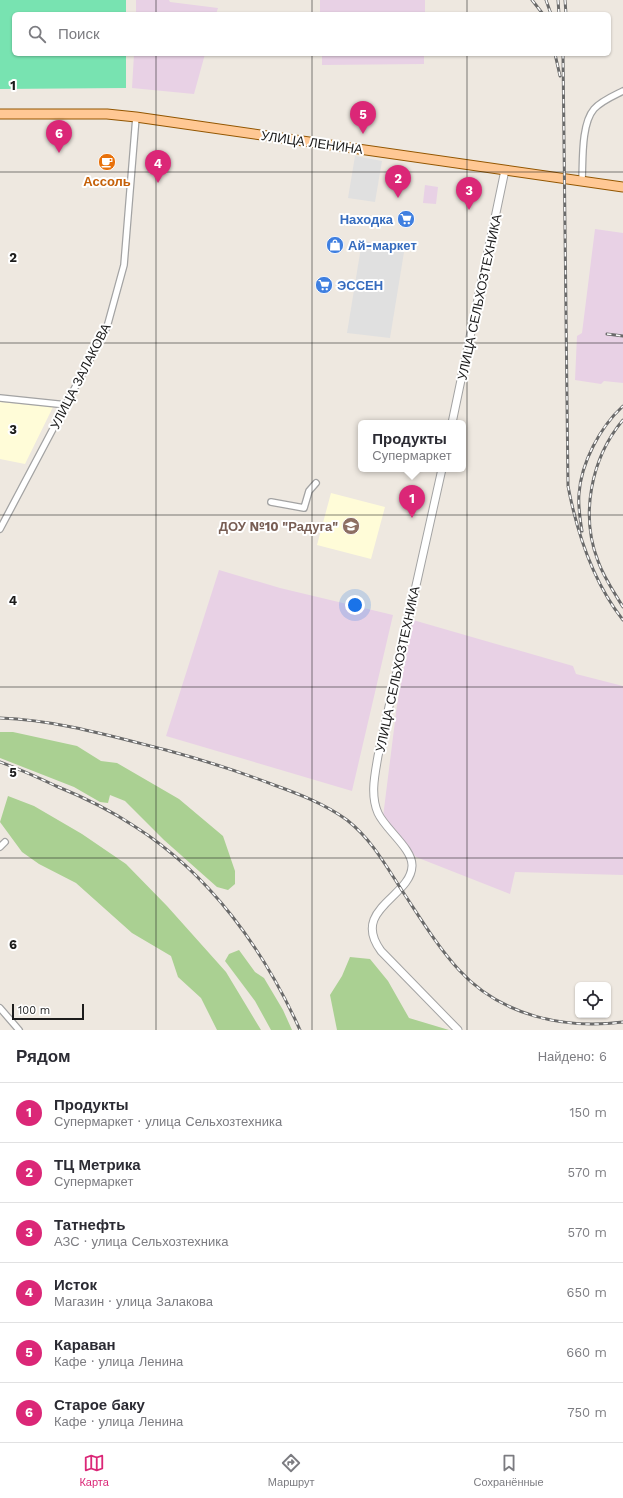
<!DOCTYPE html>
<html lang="ru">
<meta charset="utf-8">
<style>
body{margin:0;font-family:"Work Sans",sans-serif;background:#f2f2f3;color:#2b2b33}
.controls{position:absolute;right:12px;bottom:12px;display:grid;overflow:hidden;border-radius:6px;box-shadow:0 1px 3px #0004}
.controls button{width:36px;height:36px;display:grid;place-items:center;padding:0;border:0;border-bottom:1px solid #e1e1e2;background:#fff;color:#2b2b33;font:20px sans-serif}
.scale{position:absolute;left:12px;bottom:10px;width:72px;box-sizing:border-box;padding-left:4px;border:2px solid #1c1c1c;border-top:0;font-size:11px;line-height:14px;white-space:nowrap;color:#1c1c1c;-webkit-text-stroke:3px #fff;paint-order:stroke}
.you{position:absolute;left:355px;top:605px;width:14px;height:14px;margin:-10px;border:3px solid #fff;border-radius:50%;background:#1a73e8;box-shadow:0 0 0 6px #1a73e833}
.badge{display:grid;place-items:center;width:26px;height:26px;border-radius:50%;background:#db2777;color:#fff;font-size:13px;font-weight:700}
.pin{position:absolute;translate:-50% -33px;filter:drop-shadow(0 1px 2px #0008)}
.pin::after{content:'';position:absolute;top:21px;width:14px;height:12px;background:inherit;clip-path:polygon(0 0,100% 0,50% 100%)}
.popup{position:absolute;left:358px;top:420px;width:108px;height:52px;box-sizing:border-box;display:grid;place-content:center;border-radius:6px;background:#fff;filter:drop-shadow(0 1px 3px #0005);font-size:13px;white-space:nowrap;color:#7c7c81}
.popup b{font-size:15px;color:#2b2b33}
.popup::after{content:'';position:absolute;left:50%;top:100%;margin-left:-8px;border:8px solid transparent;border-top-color:#fff}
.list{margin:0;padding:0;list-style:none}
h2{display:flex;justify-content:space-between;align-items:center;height:52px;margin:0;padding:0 16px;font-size:17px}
h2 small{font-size:13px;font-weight:400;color:#7c7c81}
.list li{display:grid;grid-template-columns:26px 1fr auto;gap:12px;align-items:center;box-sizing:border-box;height:60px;padding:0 16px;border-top:1px solid #e1e1e2}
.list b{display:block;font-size:15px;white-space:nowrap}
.list p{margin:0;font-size:13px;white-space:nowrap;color:#7c7c81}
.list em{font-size:13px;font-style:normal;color:#7c7c81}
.icon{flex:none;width:22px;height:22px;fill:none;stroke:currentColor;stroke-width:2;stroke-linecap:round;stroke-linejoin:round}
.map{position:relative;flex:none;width:623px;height:1030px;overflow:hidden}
.search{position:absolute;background:#fff;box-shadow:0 1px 3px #0004;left:12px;right:12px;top:12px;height:44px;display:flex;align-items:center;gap:10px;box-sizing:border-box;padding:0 14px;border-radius:6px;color:#7c7c81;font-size:15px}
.sheet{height:412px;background:#fff}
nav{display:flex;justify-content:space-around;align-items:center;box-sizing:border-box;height:56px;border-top:1px solid #e1e1e2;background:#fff;font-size:11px;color:#7c7c81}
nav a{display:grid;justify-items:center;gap:2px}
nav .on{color:#db2777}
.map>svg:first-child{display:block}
</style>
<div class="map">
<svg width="623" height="1030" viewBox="0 0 623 1030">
<rect width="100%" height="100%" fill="#eee8e0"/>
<path fill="#e8d1e5" d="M 136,0 L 169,0 L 170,2 L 218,8 L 216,14 L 136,14 Z
M 320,0 L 425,0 L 425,14 L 320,14 Z
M 134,54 L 205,54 L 194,94 L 132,88 Z
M 322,54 L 424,54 L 424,64 L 322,65 Z
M 425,185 L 438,187 L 436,204 L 423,203 Z
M 595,229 L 623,233 L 623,383 L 604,381 L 601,384 L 575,380 L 577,336 L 582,333 Z
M 219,570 L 280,588 L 393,615 L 352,791 L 166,736 Z
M 413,620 L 573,666 L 576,674 L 623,686 L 623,875 L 515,872 L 510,894 L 416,857 L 383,817 L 397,705 Z"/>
<path fill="#fffcd8" d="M 0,402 L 53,407 L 25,464 L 0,459 Z
M 331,493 L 385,507 L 371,559 L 317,545 Z"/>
<path fill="#aad092" d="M 0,732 L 13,732 L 77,746 L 101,761 L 117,763 L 179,799 L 223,836 L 235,871 L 235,884 L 228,890 L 217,887 L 164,840 L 125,801 L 110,795 L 108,803 L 100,802 L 74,787 L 0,758 Z
M 8,796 L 34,806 L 82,834 L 126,864 L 167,906 L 226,972 L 261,1030 L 217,1030 L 201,998 L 178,977 L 171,956 L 132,933 L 76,883 L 39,864 L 22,852 L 0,822 Z
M 239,950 L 255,972 L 264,978 L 283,1010 L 292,1030 L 271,1030 L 255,1001 L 225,961 L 229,954 Z
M 350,957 L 370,959 L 388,981 L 409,1018 L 449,1030 L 337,1030 L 330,995 L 342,976 Z"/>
<path fill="#78e3b1" d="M 0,0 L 126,0 L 126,14 L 14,14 L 14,54 L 126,54 L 126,88 L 0,89 Z"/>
<path fill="#e0e0e0" d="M 355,156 L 382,161 L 375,202 L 348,198 Z
M 362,241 L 405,246 L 390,338 L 347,333 Z"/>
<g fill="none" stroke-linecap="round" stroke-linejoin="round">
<defs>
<path id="minor" d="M 582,180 C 583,161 581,124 594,109 C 601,101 613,96 623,91
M 0,398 L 67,405
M 271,502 L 304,508 L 309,491 L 316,483
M 0,529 L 107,327 L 124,265 L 136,117
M 0,847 L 5,842
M 0,1008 L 19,1030"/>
<path id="tertiary" d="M 452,423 L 505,170
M 442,469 L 378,756 C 375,774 370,795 378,813 C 385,829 413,849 412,866 C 411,897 350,909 381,951 L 458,1030"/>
<path id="primary" d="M 0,114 L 107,114 L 136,117 L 623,187"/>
</defs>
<use href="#minor" stroke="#a3a3a3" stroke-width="8"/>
<use href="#tertiary" stroke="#a3a3a3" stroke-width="9"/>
<use href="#primary" stroke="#935600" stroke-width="11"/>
<use href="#minor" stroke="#fff" stroke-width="5.5"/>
<use href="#tertiary" stroke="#fff" stroke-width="7"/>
<use href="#primary" stroke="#ffc894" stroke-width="9"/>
<defs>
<path id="rail" d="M 532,0 L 543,14
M 546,0 L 551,14
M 558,0 L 559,14
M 565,0 L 566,14
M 555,54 L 560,76
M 563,54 L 568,486 C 577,533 593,582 623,620
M 607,334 L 623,336
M 623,420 C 591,458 580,515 598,561 C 604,578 614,592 623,607
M 582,531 C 580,519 578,506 579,494 C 581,463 600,427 623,406
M 0,718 C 57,720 111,736 166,750 C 203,760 238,771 274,785 C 299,794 325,804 347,820 C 371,839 385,864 401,889 C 419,916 437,946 459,970 C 500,1015 564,1030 623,1022
M 0,762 C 19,769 37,777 56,786 C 83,797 110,810 134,826 C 210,874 264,950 300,1030"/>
</defs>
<use href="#rail" stroke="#6a6a6a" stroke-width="3"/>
<use href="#rail" stroke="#fff" stroke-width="1.5" stroke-dasharray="4.5" stroke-linecap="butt"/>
</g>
<path fill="none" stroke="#1c1c1c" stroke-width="1" stroke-opacity="0.55" d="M 156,0 L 156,14M 312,0 L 312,14M 467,0 L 467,14M 156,54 L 156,1030M 312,54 L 312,1030M 467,54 L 467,1030M 0,172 L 623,172M 0,343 L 623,343M 0,515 L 623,515M 0,687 L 623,687M 0,858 L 623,858"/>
<defs>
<symbol id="cafe-disc" viewBox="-11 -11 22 22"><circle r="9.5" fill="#e8710a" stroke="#fff"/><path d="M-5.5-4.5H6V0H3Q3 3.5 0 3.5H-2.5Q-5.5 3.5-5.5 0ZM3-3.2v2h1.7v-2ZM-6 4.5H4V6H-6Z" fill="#fff"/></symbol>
<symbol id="supermarket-disc" viewBox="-11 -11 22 22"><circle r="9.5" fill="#3f7fe0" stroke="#fff"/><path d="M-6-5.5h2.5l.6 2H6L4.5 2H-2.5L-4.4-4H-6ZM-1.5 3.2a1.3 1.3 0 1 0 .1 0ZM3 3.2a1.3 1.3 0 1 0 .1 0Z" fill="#fff"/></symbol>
<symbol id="shop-disc" viewBox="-11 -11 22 22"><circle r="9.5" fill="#3f7fe0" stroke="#fff"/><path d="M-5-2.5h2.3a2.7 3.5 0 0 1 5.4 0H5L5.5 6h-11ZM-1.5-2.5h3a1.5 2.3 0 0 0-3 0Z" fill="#fff"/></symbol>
<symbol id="school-disc" viewBox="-11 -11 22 22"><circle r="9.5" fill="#8d6e63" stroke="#fff"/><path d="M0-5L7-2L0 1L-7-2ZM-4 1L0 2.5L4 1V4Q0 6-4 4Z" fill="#fff"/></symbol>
</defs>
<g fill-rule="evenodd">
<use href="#cafe-disc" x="97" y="152" width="20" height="20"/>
<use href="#supermarket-disc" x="396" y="209" width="20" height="20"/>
<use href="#shop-disc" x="325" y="235" width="20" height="20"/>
<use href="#supermarket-disc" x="314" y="275" width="20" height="20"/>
<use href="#school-disc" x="341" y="516" width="20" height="20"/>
</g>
<g text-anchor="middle" stroke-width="4" stroke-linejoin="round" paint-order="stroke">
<g font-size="13" fill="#1c1c1c" stroke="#fff">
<text transform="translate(312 142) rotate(8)" y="5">УЛИЦА ЛЕНИНА</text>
<text transform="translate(479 297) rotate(-78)" y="5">УЛИЦА СЕЛЬХОЗТЕХНИКА</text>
<text transform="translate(80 376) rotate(-63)" y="5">УЛИЦА ЗАЛАКОВА</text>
<text transform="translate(397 669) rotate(-78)" y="5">УЛИЦА СЕЛЬХОЗТЕХНИКА</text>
</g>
<g font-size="13" font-weight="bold" fill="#c56008" stroke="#fff">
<text x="107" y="186">Ассоль</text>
</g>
<g font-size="13" font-weight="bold" fill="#366cbe" stroke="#fff" text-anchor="start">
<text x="393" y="224" text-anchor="end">Находка</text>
<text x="348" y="250">Ай-маркет</text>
<text x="337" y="290">ЭССЕН</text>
</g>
<g font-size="13" font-weight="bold" fill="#785e54" stroke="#fff" text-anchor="end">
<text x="338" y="531">ДОУ №10 "Радуга"</text>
</g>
</g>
<g font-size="13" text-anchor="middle" font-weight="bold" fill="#1c1c1c" stroke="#fff" stroke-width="4" stroke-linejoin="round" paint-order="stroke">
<text x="13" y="90">1</text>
<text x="13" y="262">2</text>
<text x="13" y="434">3</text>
<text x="13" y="605">4</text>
<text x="13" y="777">5</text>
<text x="13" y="949">6</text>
</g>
</svg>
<div class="controls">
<button><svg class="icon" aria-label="locate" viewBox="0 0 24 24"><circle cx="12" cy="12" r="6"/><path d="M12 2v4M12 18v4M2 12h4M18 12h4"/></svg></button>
</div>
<div class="scale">100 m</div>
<div class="you"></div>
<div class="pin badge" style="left:412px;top:518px">1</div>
<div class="popup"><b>Продукты</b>Супермаркет</div>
<div class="pin badge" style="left:398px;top:198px">2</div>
<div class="pin badge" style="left:469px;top:210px">3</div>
<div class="pin badge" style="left:158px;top:183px">4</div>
<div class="pin badge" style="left:363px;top:134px">5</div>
<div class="pin badge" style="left:59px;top:153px">6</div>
<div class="search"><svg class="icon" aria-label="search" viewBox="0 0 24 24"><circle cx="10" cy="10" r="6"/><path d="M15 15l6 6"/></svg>Поиск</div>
</div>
<section class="sheet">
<h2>Рядом<small>Найдено: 6</small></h2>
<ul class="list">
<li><span class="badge">1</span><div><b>Продукты</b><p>Супермаркет · улица Сельхозтехника</p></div><em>150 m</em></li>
<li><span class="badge">2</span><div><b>ТЦ Метрика</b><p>Супермаркет</p></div><em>570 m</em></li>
<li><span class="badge">3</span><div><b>Татнефть</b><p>АЗС · улица Сельхозтехника</p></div><em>570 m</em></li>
<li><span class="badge">4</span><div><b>Исток</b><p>Магазин · улица Залакова</p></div><em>650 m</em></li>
<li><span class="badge">5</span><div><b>Караван</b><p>Кафе · улица Ленина</p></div><em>660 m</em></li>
<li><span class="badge">6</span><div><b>Старое баку</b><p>Кафе · улица Ленина</p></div><em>750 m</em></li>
</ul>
</section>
<nav>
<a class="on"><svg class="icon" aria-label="map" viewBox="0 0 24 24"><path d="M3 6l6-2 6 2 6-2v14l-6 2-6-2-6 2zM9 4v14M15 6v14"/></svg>Карта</a>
<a><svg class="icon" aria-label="directions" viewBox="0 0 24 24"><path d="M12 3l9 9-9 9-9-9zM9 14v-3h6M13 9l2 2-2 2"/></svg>Маршрут</a>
<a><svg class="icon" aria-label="saved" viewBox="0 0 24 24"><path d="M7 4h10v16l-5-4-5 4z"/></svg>Сохранённые</a>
</nav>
